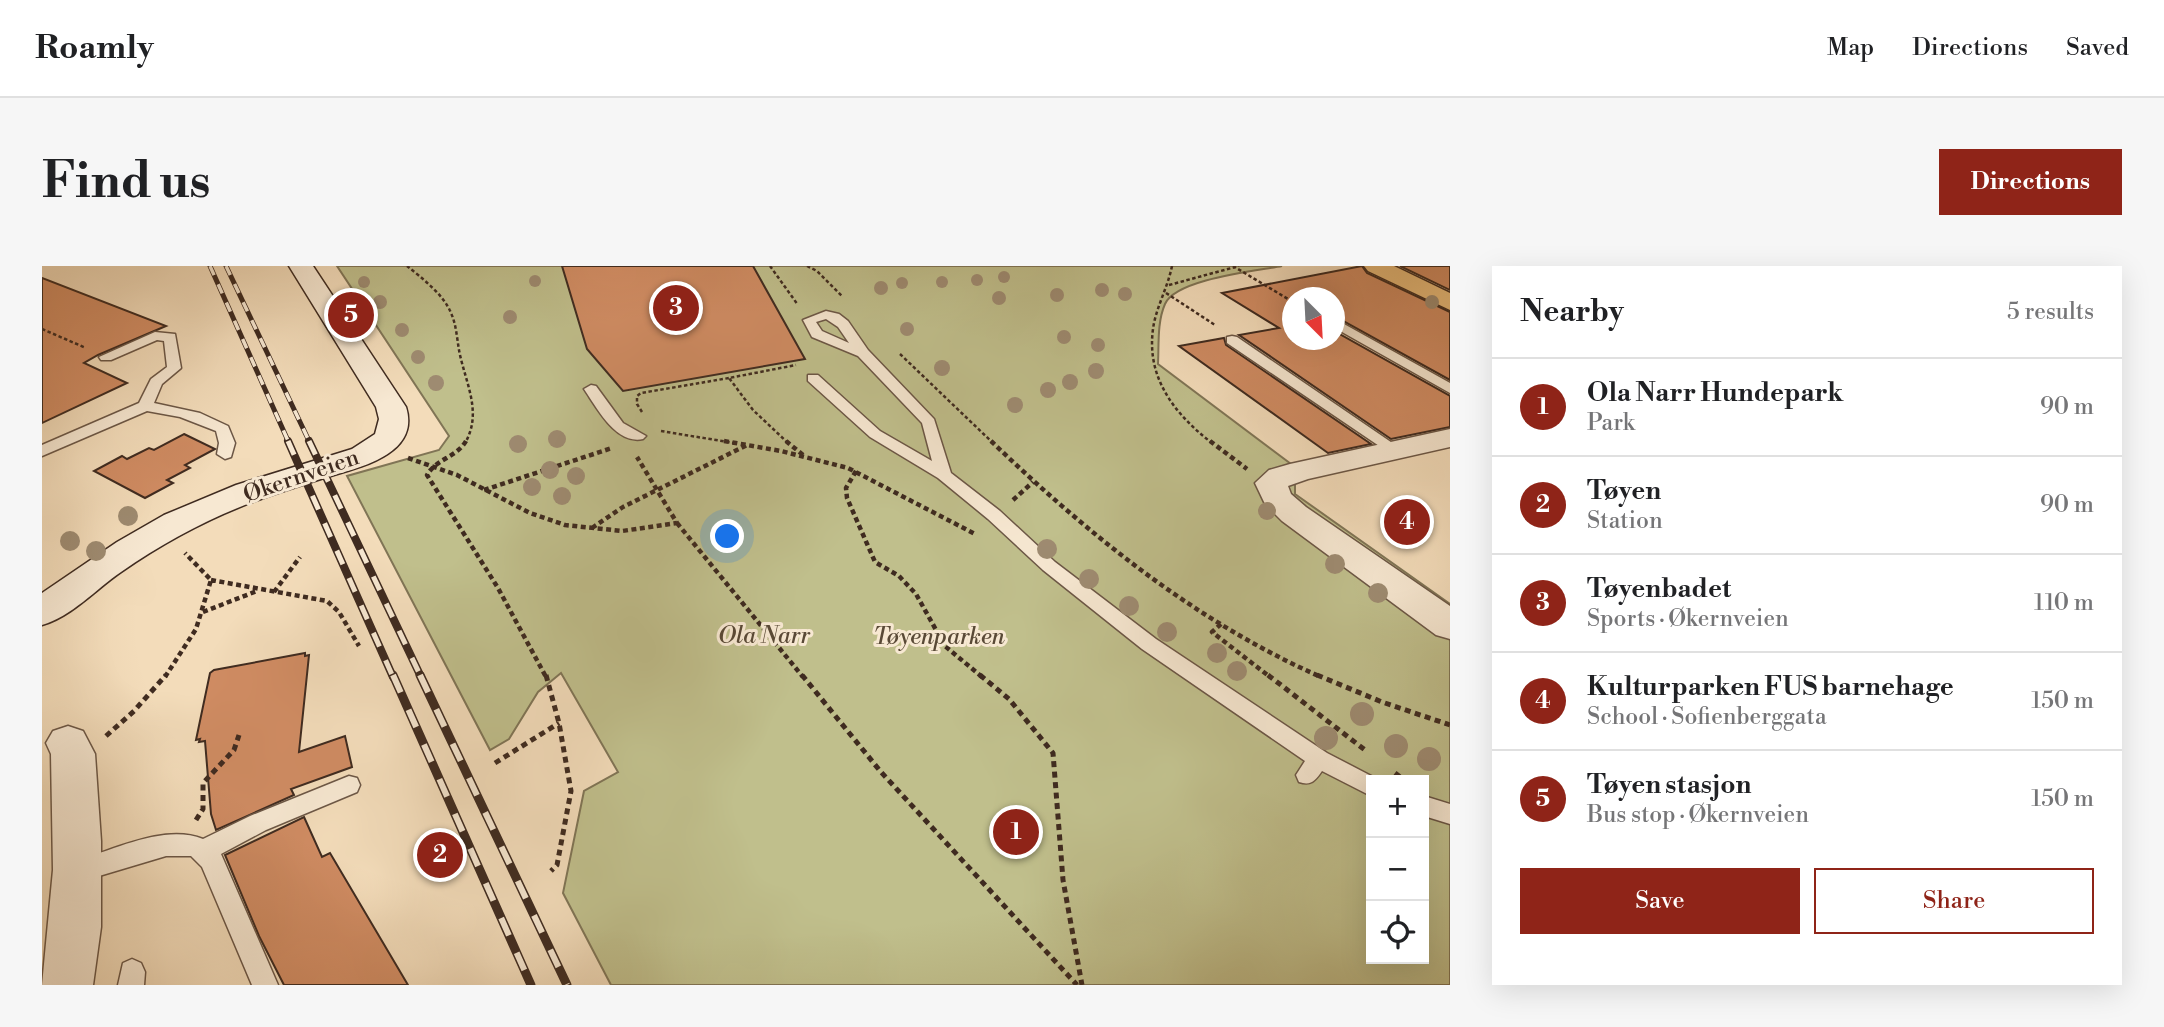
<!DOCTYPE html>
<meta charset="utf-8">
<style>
body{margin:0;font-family:"Libre Bodoni",serif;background:#f6f6f6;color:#202124}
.controls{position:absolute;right:21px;bottom:21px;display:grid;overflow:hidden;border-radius:0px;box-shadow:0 7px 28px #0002}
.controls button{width:63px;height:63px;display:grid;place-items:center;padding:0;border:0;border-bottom:2px solid #e0e0e0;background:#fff;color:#202124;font:35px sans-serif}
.compass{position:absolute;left:1240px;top:21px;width:63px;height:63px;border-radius:50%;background:#fff;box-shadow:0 7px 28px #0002;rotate:156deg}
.you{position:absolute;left:686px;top:271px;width:24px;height:24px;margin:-18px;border:5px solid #fff;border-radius:50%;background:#1a73e8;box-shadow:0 0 0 10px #1a73e833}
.badge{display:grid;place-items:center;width:46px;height:46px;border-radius:50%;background:#8f2418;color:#fff;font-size:23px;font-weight:700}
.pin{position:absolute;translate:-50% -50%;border:4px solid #fff;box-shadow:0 2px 7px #0006}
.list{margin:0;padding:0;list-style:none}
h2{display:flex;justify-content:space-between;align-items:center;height:91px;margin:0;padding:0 28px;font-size:30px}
h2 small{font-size:23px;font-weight:400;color:#757577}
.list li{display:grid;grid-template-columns:46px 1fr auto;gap:21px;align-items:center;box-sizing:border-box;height:98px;padding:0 28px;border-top:2px solid #e0e0e0}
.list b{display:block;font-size:26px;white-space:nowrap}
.list p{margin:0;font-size:23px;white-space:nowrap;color:#757577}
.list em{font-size:23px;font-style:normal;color:#757577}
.actions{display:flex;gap:14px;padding:21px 28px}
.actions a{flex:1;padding:16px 0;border:2px solid #8f2418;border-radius:0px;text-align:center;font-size:24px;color:#8f2418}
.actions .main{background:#8f2418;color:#fff}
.icon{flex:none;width:38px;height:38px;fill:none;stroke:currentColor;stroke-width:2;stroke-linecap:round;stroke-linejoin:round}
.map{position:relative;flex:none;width:1408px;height:719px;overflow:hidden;border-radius:0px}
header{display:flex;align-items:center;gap:42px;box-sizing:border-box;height:98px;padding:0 35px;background:#fff;border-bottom:2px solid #e0e0e0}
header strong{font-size:33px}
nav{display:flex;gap:38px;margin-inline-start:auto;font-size:24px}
.intro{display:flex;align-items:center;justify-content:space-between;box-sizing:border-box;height:168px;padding:0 42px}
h1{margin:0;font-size:49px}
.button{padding:18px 32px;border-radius:0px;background:#8f2418;color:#fff;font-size:24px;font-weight:700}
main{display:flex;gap:42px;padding:0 42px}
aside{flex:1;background:#fff;border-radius:0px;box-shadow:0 7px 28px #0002}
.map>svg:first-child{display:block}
</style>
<header>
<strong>Roamly</strong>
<nav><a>Map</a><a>Directions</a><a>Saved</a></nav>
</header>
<div class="intro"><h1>Find us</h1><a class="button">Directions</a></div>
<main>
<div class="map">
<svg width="1408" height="719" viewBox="0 0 1408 719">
<rect width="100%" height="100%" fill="#f3dcba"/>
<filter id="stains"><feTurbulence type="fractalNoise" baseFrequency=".00286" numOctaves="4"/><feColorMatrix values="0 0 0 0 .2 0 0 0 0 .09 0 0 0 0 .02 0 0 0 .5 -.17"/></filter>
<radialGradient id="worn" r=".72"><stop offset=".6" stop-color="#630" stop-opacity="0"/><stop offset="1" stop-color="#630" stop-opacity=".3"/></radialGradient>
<path fill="#c0bf8c" stroke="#807556" stroke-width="2" fill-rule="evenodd" d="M 295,0 L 1240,0 C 1214,5 1134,13 1123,38 C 1115,56 1117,79 1116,98 L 1253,201 L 1253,228 L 1408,338 L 1408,719 L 569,719 L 521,627 L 542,525 L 576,506 L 519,407 L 496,426 L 467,473 L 448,484 L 305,210 L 397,184 L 407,170 ZM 1329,514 L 1382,514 L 1382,693 L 1329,693 Z"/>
<path fill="#d08c63" stroke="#3f2b20" stroke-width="2" d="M 520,0 L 711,0 L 763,93 L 581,125 L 545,83 Z
M 1320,0 L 1325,7 L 1408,46 L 1408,114 L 1292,50 L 1292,32 L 1250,32 L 1250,74 L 1292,74 L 1292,65 L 1408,130 L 1408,161 L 1349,173 L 1197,69 L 1237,62 L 1180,27 Z
M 1358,0 L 1408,0 L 1408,24 Z
M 0,12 L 124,60 L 56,89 L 42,97 L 85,117 L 0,157 Z
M 1182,72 L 1184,79 L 1329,178 L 1286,187 L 1137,80 Z
M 142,168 L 173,183 L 143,199 L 148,202 L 125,214 L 131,217 L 103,232 L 52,205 L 80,190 L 85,193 L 107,182 L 112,184 Z
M 263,387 L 263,390 L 267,389 L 257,486 L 303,470 L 310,501 L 249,523 L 252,529 L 174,564 L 169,548 L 163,475 L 157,476 L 158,473 L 154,474 L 168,407 L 172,404 Z
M 262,551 L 280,591 L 288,587 L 366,719 L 242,719 L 217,670 L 183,589 Z"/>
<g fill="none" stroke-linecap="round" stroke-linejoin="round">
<defs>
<path id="service" d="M 784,45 L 797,48 L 806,55 L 826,84 L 892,153 L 909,207 L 958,245 L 1013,296 L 1114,373 L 1285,487 L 1337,514 L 1329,514 L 1329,530 L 1280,505 C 1273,515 1269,520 1257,516 L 1254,509 L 1263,495 L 1100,383 L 1001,304 L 946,253 L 896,212 L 828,171 L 766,115 L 766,109 L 776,109 L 838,165 L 890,195 L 880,157 L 816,90 L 770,71 L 761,54 ZM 784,53 L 796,61 L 807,77 L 780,65 L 774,56 Z
M 1293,53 L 1408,117 L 1408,127 L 1293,62 Z
M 113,66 L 133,68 L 139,102 L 120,118 L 112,137 L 158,147 L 186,160 L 193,177 L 189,191 L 183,193 L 175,188 L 177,177 L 174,165 L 138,151 L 105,145 L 0,190 L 0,179 L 97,137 L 109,113 L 125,101 L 122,75 L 115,74 L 69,94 L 59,94 L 57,91 Z
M 1190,70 L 1195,71 L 1362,185 L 1354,190 L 1349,188 L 1185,77 L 1185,71 Z
M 549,119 L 554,120 L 581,157 L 604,170 L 601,173 C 574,179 555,142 542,123 Z
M 307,510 L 315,512 L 318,519 L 315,526 L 224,564 L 179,588 L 236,719 L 210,719 L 160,601 L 149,590 L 124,590 L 37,616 L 28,613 L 25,605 L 28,597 L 37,594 C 74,583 123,558 161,573 L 208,550 Z
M 1382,530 L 1408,538 L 1408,558 L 1382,550 Z
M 90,693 L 99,697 L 103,706 L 102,719 L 76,719 L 81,697 Z"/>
<path id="minor" d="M 1408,163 L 1408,181 L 1266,213 L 1246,220 L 1249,228 L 1264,241 L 1408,340 L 1408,373 L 1394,369 L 1240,255 L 1223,238 L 1213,217 L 1227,204 L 1248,198 Z
M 26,460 L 41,465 L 53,488 L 59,575 L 59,661 L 51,719 L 0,719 L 11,604 L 9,488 L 4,477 L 11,465 Z"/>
<path id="secondary" d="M 247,0 L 271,0 L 364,141 C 379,189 315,202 282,212 C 260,219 238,226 216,234 C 167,252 122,276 79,306 C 54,323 29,351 0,359 L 0,327 L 75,276 L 122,249 L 194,219 L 310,183 L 333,168 L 337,153 L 334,141 Z"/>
<path id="primary" d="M 1322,0 L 1352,0 L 1408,27 L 1408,44 L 1326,5 Z"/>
</defs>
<use href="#service" stroke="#6c5746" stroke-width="3"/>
<use href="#minor" stroke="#6c5746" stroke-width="3"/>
<use href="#secondary" stroke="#3f2b20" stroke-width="3"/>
<use href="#primary" stroke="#3f2b20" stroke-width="3"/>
<path stroke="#3f2b20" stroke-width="2.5" stroke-dasharray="3.5 2.5" stroke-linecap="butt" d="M 365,0 C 380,12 402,29 409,47 C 415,60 415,76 418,89 C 425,120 440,148 423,177
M 728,0 L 756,39
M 765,0 L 775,5 L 800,30
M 1130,0 C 1126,20 1116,38 1112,57 C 1102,109 1131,147 1170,177
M 1191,0 L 1251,36
M 1127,19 L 1197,0
M 1124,27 L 1173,59
M 0,63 L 44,82
M 858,88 L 951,177
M 600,146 L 595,138 L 595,130 L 599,127 L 687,112
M 619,165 L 692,177
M 746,177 L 711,144 L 687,112 L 754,99"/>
<path stroke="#3f2b20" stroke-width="4.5" stroke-dasharray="5 3.5" stroke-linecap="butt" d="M 424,175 C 415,191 394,193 385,209 L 456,322 L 504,411
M 682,175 L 739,185 L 806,202 L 933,268
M 744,175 L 761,189
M 949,175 C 1047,269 1154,356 1279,411
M 1168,175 L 1205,203
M 366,192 L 415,209 L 488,247 L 523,259 L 580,265 L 635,257 L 595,191
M 814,205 L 804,222 L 805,232 L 833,296 L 857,310 L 874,328 L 903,380 L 940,411
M 442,224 L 570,182
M 971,234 L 991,216
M 635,257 L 761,411
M 550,262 L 581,241 L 705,179
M 169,314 L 285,335 L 297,346 L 317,380
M 232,326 L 258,291
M 161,346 L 215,325
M 1179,358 L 1170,366 L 1228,411
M 123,411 L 154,363 L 169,314 L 143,287"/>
<path stroke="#3f2b20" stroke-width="5" stroke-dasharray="6 4.5" stroke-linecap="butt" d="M 504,409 L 517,457 L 529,525 L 515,599 L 509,605
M 760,409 L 839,506 L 1035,719
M 938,409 L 967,433 L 1011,487 L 1021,614 L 1040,719
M 1226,409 L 1323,484
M 1275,409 L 1340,436 L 1408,459
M 64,470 L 92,445 L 124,409
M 453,497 L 517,457
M 1353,507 L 1362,514
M 154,554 L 161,543 L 161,517 L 192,484 L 197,469"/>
<use href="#service" fill="#f7e8d2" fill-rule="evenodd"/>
<use href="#minor" fill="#f7e8d2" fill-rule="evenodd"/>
<use href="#secondary" fill="#f7e8d2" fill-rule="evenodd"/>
<use href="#primary" fill="#eabe7d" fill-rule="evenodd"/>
<defs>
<path id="rail-far2" d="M 168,0 L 247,177
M 184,0 L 268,177"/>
<path id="rail-far1" d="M 246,175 L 351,411
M 267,175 L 379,411"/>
<path id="rail" d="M 351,409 L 489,719
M 378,409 L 525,719"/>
</defs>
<use href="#rail-far2" stroke="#3f2b20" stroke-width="5"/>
<use href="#rail-far1" stroke="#3f2b20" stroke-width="8"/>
<use href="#rail" stroke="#3f2b20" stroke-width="9"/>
<use href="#rail-far2" stroke="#f7e8d2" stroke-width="3.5" stroke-dasharray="10" stroke-linecap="butt"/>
<use href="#rail-far1" stroke="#f7e8d2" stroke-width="5" stroke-dasharray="15" stroke-linecap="butt"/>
<use href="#rail" stroke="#f7e8d2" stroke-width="6" stroke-dasharray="19" stroke-linecap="butt"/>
</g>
<g fill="#9e8b71">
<circle cx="962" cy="11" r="6"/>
<circle cx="935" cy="14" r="6"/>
<circle cx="493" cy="15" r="6"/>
<circle cx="322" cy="16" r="6"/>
<circle cx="900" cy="16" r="6"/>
<circle cx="860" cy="17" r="6"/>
<circle cx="839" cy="22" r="7"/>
<circle cx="1060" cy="24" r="7"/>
<circle cx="1083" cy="28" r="7"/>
<circle cx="1015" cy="29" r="7"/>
<circle cx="957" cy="32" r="7"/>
<circle cx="338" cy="36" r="7"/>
<circle cx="1390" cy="36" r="7"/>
<circle cx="468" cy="51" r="7"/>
<circle cx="865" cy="63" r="7"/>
<circle cx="360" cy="64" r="7"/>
<circle cx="1022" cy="71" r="7"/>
<circle cx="1056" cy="79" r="7"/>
<circle cx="376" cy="91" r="7"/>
<circle cx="900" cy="102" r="8"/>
<circle cx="1054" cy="105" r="8"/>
<circle cx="1028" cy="116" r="8"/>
<circle cx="394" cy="117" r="8"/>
<circle cx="1006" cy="124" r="8"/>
<circle cx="973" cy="139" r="8"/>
<circle cx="515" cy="173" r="9"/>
<circle cx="476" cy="178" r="9"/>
<circle cx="508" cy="204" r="9"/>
<circle cx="534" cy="210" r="9"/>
<circle cx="490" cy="221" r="9"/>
<circle cx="520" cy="230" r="9"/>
<circle cx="1225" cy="245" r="9"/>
<circle cx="86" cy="250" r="10"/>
<circle cx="28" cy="275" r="10"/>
<circle cx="1005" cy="283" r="10"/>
<circle cx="54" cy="285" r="10"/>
<circle cx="1293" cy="298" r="10"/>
<circle cx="1047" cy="313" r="10"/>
<circle cx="1336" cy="327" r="10"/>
<circle cx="1087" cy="340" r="10"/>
<circle cx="1125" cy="366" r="10"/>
<circle cx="1175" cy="387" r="10"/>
<circle cx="1195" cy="405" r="10"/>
<circle cx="1320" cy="448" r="12"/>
<circle cx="1284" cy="472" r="12"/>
<circle cx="1354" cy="480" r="12"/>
<circle cx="1387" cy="493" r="12"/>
</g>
<g text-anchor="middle" stroke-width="6" stroke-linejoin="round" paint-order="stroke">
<g font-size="23" fill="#3f2b20" stroke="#f7e8d2">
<text transform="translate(259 209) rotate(-19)" y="8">Økernveien</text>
</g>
<g font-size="23" font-style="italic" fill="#594936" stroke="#f7e8d2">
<text x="722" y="377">Ola Narr</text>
<text x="897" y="378">Tøyenparken</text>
</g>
</g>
<rect width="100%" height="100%" filter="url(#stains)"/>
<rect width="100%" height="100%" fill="url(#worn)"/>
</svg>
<div class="controls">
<button>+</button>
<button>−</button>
<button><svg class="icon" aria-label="locate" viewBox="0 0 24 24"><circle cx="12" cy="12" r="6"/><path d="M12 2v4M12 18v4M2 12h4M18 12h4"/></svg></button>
</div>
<svg class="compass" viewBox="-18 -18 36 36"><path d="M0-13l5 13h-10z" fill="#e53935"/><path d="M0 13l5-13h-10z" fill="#757577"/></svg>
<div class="you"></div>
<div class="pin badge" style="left:974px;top:566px">1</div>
<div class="pin badge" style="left:398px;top:589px">2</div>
<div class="pin badge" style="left:634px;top:42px">3</div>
<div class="pin badge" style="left:1365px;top:256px">4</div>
<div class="pin badge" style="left:309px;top:49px">5</div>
</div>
<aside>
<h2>Nearby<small>5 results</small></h2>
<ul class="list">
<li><span class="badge">1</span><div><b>Ola Narr Hundepark</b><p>Park</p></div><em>90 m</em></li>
<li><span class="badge">2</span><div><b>Tøyen</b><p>Station</p></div><em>90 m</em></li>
<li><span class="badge">3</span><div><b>Tøyenbadet</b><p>Sports · Økernveien</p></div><em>110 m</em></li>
<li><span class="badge">4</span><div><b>Kulturparken FUS barnehage</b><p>School · Sofienberggata</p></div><em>150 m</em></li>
<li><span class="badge">5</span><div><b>Tøyen stasjon</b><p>Bus stop · Økernveien</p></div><em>150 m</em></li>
</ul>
<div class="actions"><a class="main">Save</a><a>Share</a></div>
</aside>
</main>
